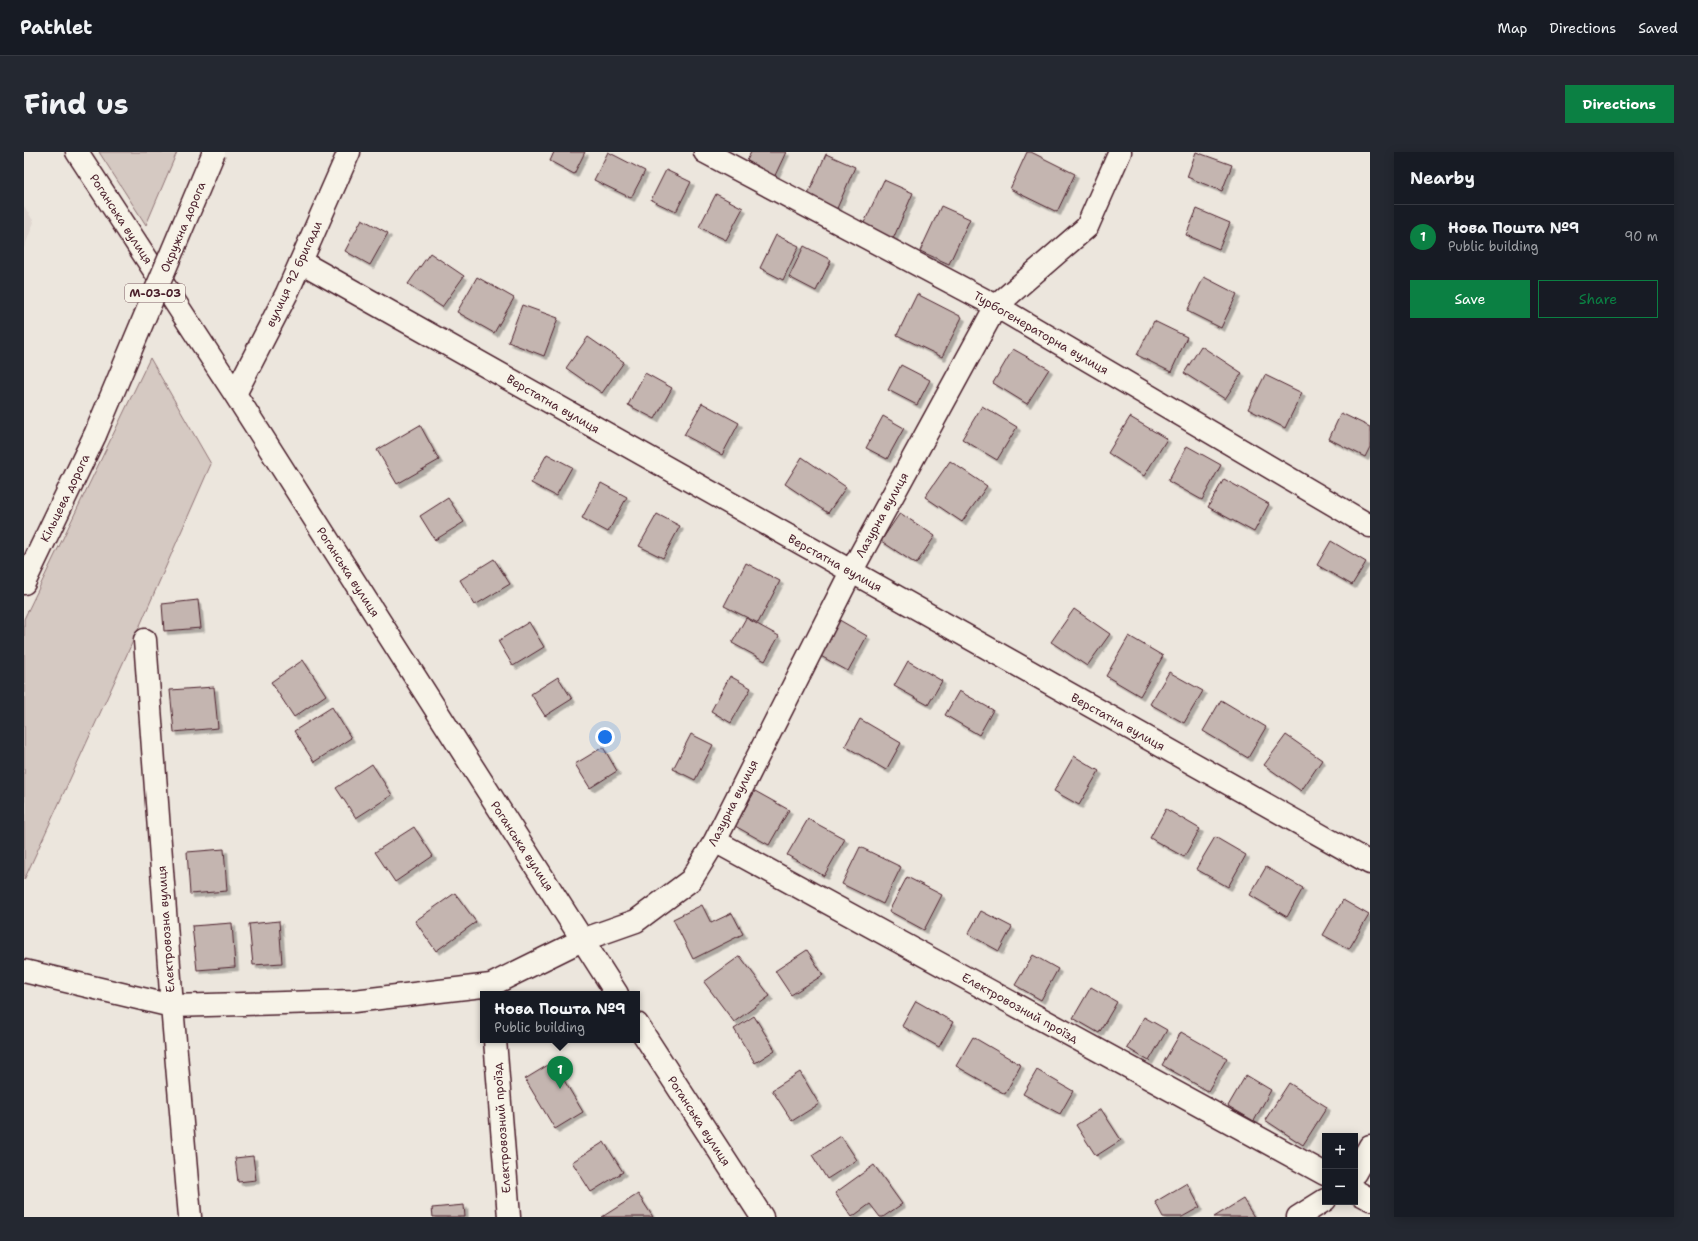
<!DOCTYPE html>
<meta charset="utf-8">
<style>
body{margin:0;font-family:"Shantell Sans",sans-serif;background:#242831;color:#f1f3f6}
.controls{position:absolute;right:12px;bottom:12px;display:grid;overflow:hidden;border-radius:0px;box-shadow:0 2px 10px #0003}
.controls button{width:36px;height:36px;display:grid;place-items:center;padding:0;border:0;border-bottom:1px solid #363941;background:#171b24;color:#f1f3f6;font:20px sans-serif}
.you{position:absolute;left:581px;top:585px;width:14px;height:14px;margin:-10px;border:3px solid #fff;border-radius:50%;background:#1a73e8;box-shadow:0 0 0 6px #1a73e833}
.badge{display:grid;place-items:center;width:26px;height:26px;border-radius:50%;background:#0b8043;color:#fff;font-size:13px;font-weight:700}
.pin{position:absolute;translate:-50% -33px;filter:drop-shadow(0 1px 2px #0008)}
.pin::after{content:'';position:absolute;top:21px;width:14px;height:12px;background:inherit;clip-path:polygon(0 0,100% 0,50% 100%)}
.popup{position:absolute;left:456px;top:839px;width:160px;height:52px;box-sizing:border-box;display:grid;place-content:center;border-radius:0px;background:#171b24;filter:drop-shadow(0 1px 3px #0005);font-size:13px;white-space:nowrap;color:#9ea1a6}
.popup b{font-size:15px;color:#f1f3f6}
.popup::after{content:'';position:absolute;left:50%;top:100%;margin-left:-8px;border:8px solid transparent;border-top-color:#171b24}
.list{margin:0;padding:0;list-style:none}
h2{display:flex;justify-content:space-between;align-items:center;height:52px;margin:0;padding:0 16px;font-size:17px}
h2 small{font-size:13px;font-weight:400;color:#9ea1a6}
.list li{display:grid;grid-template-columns:26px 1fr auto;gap:12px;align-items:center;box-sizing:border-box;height:64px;padding:0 16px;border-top:1px solid #363941}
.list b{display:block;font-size:15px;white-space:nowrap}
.list p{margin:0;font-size:13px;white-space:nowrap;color:#9ea1a6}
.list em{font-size:13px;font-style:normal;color:#9ea1a6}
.actions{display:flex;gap:8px;padding:12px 16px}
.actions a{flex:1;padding:9px 0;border:1px solid #0b8043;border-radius:0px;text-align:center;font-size:14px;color:#0b8043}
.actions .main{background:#0b8043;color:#fff}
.map{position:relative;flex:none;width:1346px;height:1065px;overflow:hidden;border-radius:0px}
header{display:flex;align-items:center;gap:24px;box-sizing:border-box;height:56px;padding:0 20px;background:#171b24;border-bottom:1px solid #363941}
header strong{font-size:19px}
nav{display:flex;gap:22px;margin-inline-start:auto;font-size:14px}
.intro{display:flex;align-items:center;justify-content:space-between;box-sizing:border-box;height:96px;padding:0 24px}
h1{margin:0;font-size:28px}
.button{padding:10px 18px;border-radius:0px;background:#0b8043;color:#fff;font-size:14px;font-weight:700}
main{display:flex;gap:24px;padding:0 24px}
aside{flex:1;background:#171b24;border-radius:0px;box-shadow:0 2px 10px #0003}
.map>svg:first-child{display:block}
</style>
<header>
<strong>Pathlet</strong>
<nav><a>Map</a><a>Directions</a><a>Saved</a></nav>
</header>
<div class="intro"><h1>Find us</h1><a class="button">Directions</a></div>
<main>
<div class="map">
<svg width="1346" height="1065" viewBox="0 0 1346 1065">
<defs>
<filter id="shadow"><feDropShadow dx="3.5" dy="3.5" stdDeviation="0" flood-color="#0004"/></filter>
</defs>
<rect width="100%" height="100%" fill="#ece6dd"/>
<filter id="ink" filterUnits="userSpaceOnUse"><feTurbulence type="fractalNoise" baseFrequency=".025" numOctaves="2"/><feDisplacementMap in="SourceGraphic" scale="8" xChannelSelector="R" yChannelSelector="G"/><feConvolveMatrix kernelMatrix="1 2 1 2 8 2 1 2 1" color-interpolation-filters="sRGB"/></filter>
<g filter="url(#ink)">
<path fill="#e0d7d0" d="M 0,54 L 10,70 L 0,96 Z"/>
<path fill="#d5c9c2" stroke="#907476" d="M 75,0 L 153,0 L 122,73 Z
M 126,206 L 187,312 L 114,478 L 0,728 L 0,467 Z"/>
<path fill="#c4b5b0" stroke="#4a1f2b" filter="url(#shadow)" d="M 530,0 L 561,0 L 550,22 L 526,9 Z
M 584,0 L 621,19 L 607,46 L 570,28 Z
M 727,0 L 762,0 L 747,32 L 718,19 Z
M 1003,0 L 1007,0 L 1051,22 L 1033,60 L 986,37 Z
M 1172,0 L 1208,13 L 1198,39 L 1163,25 Z
M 802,2 L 831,15 L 811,61 L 782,47 Z
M 642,18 L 667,30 L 652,60 L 627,48 Z
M 860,28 L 889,41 L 869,87 L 839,73 Z
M 692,42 L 719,56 L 702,88 L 675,75 Z
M 917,54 L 946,67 L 925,112 L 896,99 Z
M 1173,57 L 1206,71 L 1195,97 L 1162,83 Z
M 338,67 L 364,81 L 346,113 L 321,99 Z
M 752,83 L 775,94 L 759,128 L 736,116 Z
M 780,94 L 807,108 L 792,139 L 765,125 Z
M 406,101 L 440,124 L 418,155 L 384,132 Z
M 453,125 L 490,146 L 470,181 L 433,160 Z
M 1180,125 L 1213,142 L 1197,176 L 1163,159 Z
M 893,142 L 938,165 L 918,205 L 873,183 Z
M 498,153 L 534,166 L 520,204 L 484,190 Z
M 1130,169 L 1163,185 L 1147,220 L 1113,203 Z
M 564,185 L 600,210 L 578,241 L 542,216 Z
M 1177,194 L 1218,221 L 1201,247 L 1160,221 Z
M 989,197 L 1025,217 L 1003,252 L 969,231 Z
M 877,213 L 906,228 L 893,253 L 864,238 Z
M 621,221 L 648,236 L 631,267 L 604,253 Z
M 1241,223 L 1278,241 L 1261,276 L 1224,257 Z
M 678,251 L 715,271 L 698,303 L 660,283 Z
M 958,254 L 993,275 L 973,308 L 938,287 Z
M 1317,261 L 1346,275 L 1346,295 L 1341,305 L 1305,287 Z
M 859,264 L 880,276 L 863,307 L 842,296 Z
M 1106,265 L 1143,287 L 1120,324 L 1084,301 Z
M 396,273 L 415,308 L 373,332 L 353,298 Z
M 1163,294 L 1197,313 L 1178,348 L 1144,329 Z
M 523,302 L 548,315 L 532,344 L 507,331 Z
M 778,305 L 822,335 L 804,361 L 761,332 Z
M 926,309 L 963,334 L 938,370 L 901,345 Z
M 1200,327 L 1245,352 L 1230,380 L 1184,355 Z
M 577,331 L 603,345 L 584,380 L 558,366 Z
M 424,346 L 440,370 L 411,388 L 396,364 Z
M 876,361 L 911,384 L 892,412 L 857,389 Z
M 633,362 L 656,374 L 639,406 L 615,394 Z
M 1307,389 L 1342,410 L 1328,433 L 1293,413 Z
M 470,407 L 486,432 L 451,453 L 436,428 Z
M 722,411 L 756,429 L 734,471 L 700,454 Z
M 174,448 L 177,476 L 140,479 L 138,452 Z
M 1050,457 L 1086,482 L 1063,514 L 1027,490 Z
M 722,466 L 755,484 L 741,509 L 708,491 Z
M 812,466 L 843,484 L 824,519 L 793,502 Z
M 505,470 L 520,495 L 489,514 L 474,489 Z
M 1105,484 L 1139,504 L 1116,544 L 1082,524 Z
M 279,508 L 302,543 L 270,565 L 247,530 Z
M 884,509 L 918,529 L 904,553 L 870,534 Z
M 1145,520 L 1179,539 L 1160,571 L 1126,552 Z
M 706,524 L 727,536 L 707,571 L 687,559 Z
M 534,525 L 548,547 L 521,564 L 507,542 Z
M 190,535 L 194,576 L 150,580 L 146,538 Z
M 935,539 L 969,558 L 955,583 L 921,563 Z
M 1197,548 L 1242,575 L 1224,606 L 1179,579 Z
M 308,555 L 327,586 L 290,610 L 270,579 Z
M 836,567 L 877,591 L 862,618 L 821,594 Z
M 667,582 L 689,593 L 671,628 L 649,617 Z
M 1262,583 L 1298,608 L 1277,639 L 1240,613 Z
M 579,595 L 593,619 L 566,636 L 551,612 Z
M 1050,604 L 1075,619 L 1055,653 L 1030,639 Z
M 348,612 L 368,643 L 332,666 L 312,636 Z
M 731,639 L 765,658 L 745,693 L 711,674 Z
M 1142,657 L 1176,677 L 1160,705 L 1126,686 Z
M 784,667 L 821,687 L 800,724 L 763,703 Z
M 390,675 L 409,704 L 371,730 L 351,700 Z
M 1191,685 L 1222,703 L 1204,735 L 1172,717 Z
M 836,695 L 877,715 L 859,752 L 818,732 Z
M 200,697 L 203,739 L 166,742 L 163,700 Z
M 1242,715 L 1279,736 L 1263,765 L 1226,743 Z
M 883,725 L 918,743 L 900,778 L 865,759 Z
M 431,741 L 452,770 L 412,799 L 391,769 Z
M 1319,748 L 1345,763 L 1325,797 L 1299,783 Z
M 678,753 L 687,771 L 708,761 L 719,782 L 669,807 L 649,767 Z
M 957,759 L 988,775 L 975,799 L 944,782 Z
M 255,769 L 258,811 L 229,813 L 225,772 Z
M 208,771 L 211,815 L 173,818 L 168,774 Z
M 783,798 L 799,823 L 767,843 L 751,819 Z
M 1009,803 L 1034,817 L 1017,848 L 991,833 Z
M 716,804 L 746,844 L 710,870 L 680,830 Z
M 1067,835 L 1093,850 L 1075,881 L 1049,866 Z
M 892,849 L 929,870 L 915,895 L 878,874 Z
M 730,864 L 751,898 L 731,911 L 710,877 Z
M 1120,865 L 1143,878 L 1125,909 L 1103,896 Z
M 1157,880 L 1203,906 L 1184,939 L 1138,913 Z
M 949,885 L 997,913 L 981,942 L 932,914 Z
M 529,910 L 559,960 L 531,977 L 501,927 Z
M 1013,918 L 1049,939 L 1036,962 L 999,942 Z
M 776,920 L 795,952 L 768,969 L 748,938 Z
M 1222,923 L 1247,938 L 1230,969 L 1204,954 Z
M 1265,931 L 1303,955 L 1279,993 L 1241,968 Z
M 1077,957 L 1097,988 L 1072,1004 L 1052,973 Z
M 817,984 L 833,1008 L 803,1027 L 788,1003 Z
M 580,990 L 599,1020 L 567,1040 L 548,1010 Z
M 229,1004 L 232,1028 L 214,1030 L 211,1006 Z
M 850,1013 L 878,1052 L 859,1065 L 856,1065 L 846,1052 L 828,1065 L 811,1041 Z
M 1163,1031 L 1176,1055 L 1158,1065 L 1139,1065 L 1131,1050 Z
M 614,1042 L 629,1065 L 578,1065 Z
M 1219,1047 L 1230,1065 L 1190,1065 Z
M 440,1053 L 441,1065 L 409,1065 L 408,1056 Z"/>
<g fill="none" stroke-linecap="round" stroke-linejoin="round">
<defs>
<path id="street" d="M 681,0 L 972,154 L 1346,374
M 277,110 L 1346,711
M 121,488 L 148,854 L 166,1065
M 691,689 L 1301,1022
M 0,819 L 148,854 L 330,849 L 467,833 L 558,788 L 612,769 L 667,728 L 691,689 L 827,420 L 972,154 L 1063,75 L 1096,0
M 471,888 L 485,1065
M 1331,1021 L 1346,994
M 1331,1039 L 1346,1047
M 1274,1065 L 1301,1048"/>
<path id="secondary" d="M 53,0 L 211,242 L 593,842
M 211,242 L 263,141 L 325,0
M 613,872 L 738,1065"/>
<path id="highway" d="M 0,431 L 71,283"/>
</defs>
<use href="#street" stroke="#4a1f2b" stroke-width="25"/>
<use href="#secondary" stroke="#4a1f2b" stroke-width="25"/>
<use href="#highway" stroke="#4a1f2b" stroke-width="25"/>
<use href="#street" stroke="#f7f3e8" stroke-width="22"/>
<use href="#secondary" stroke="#f7f3e8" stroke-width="22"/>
<use href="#highway" stroke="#f7f3e8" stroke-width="22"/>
<defs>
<path id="highway-bridge" d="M 71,283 L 190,0"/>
</defs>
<use href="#highway-bridge" stroke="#4a1f2b" stroke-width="25" stroke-linecap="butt"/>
<use href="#highway-bridge" stroke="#f7f3e8" stroke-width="22"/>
</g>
</g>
<g text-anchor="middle" stroke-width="3" stroke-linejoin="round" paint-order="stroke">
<rect fill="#f7f3e8" stroke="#7e5f64" stroke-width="1" x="101" y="132" width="60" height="18" rx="3"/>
<g font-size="11" font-weight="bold" fill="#4a1f2b">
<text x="131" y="145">М-03-03</text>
</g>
<g font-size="12" fill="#4a1f2b" stroke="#f7f3e8">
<text transform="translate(97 67) rotate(57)" y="4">Роганська вулиця</text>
<text transform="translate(159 75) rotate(-67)" y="4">Окружна дорога</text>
<text transform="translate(270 122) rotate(-65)" y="4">вулиця 92 бригади</text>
<text transform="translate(1017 181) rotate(30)" y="4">Турбогенераторна вулиця</text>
<text transform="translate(529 252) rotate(30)" y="4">Верстатна вулиця</text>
<text transform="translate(41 346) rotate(-64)" y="4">Кільцева дорога</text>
<text transform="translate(858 363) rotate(-61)" y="4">Лазурна вулиця</text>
<text transform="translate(811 411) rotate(29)" y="4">Верстатна вулиця</text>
<text transform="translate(324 420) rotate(57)" y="4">Роганська вулиця</text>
<text transform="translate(1094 570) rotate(29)" y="4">Верстатна вулиця</text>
<text transform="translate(709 651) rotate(-63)" y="4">Лазурна вулиця</text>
<text transform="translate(498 694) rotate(57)" y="4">Роганська вулиця</text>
<text transform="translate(142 777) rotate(-94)" y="4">Електровозна вулиця</text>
<text transform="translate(996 856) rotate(29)" y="4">Електровозний проїзд</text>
<text transform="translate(675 969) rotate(57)" y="4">Роганська вулиця</text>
<text transform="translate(478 976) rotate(-94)" y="4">Електровозний проїзд</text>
</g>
</g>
</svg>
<div class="controls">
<button>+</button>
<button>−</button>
</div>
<div class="you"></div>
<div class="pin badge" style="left:536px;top:937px">1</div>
<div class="popup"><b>Нова Пошта №9</b>Public building</div>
</div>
<aside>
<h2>Nearby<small></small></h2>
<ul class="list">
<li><span class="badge">1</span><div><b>Нова Пошта №9</b><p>Public building</p></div><em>90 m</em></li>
</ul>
<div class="actions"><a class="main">Save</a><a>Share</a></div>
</aside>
</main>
